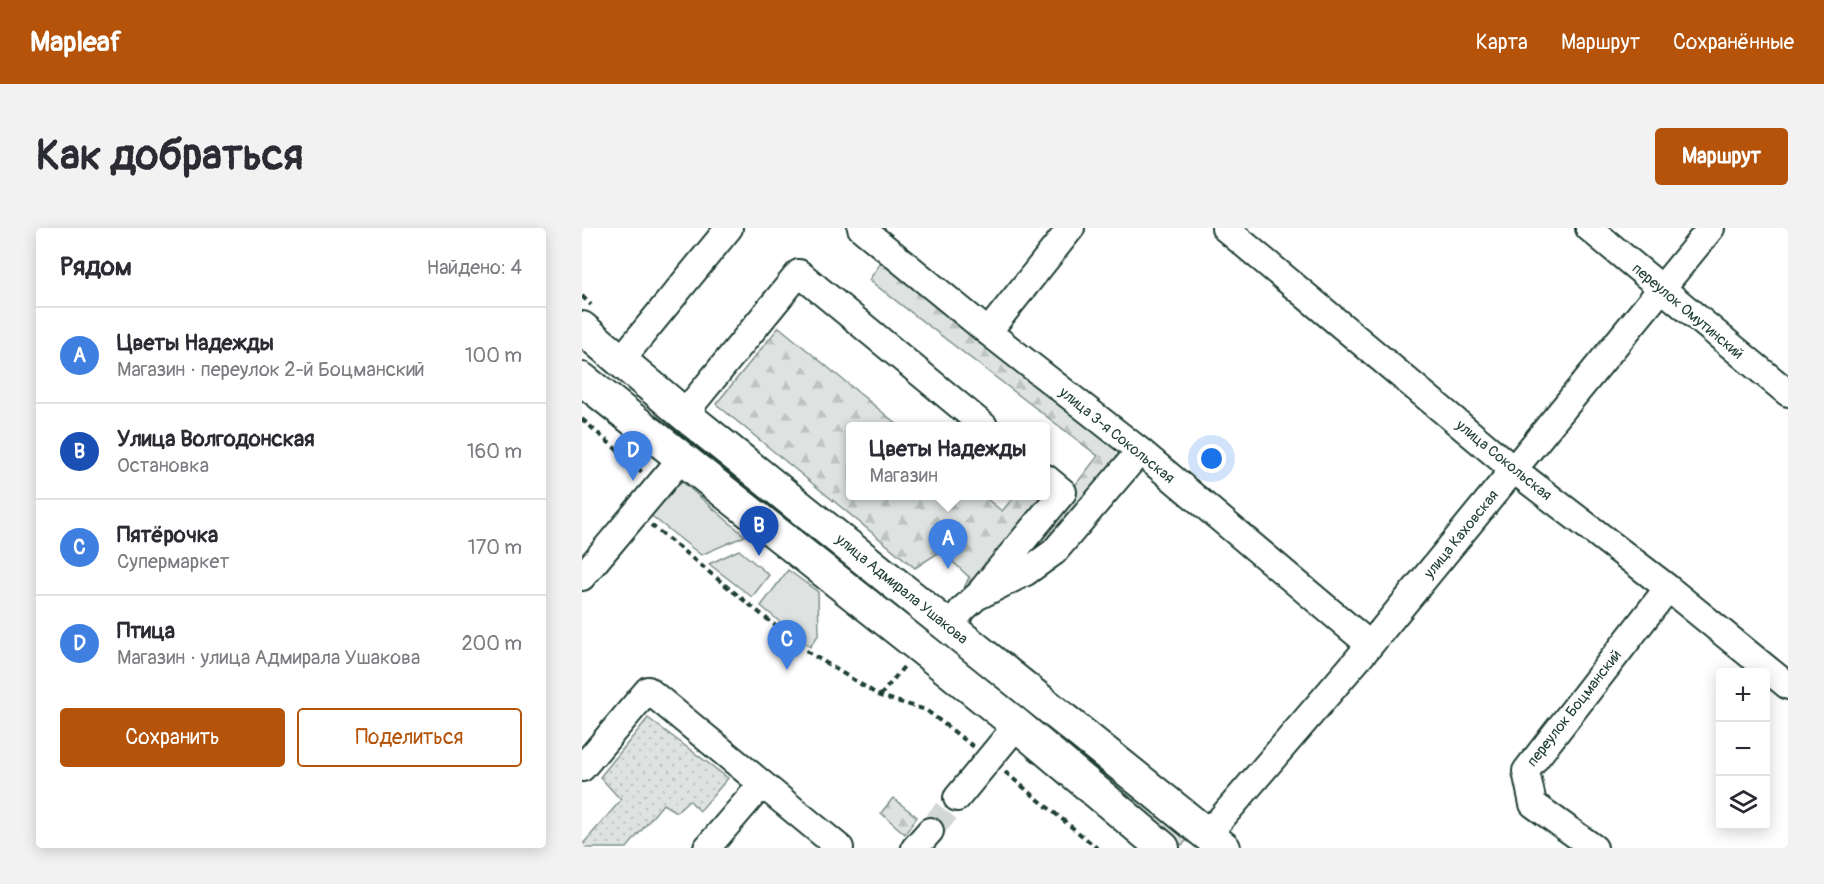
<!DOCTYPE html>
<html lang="ru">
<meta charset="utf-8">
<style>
body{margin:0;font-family:Pangolin,sans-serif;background:#f2f2f3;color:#2b2b33}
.controls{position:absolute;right:18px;bottom:18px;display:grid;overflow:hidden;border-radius:6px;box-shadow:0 3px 15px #0003}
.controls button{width:54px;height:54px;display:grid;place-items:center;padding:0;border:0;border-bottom:2px solid #e1e1e2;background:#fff;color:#2b2b33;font:30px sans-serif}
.you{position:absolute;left:630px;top:231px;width:21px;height:21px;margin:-15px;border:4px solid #fff;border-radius:50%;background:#1a73e8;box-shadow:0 0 0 9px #1a73e833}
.badge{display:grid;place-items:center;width:39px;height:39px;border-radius:50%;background:#b45309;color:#fff;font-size:20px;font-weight:700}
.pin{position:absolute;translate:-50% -50px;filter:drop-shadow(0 2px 3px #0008)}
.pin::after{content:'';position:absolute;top:32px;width:21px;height:18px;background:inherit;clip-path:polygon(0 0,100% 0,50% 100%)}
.popup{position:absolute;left:264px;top:194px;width:204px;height:78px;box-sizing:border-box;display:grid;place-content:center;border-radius:6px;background:#fff;filter:drop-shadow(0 2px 4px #0005);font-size:20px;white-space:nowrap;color:#7c7c81}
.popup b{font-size:22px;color:#2b2b33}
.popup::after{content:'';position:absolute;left:50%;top:100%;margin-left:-12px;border:12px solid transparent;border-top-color:#fff}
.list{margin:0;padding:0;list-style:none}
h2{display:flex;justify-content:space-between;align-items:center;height:78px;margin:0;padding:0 24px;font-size:26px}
h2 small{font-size:20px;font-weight:400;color:#7c7c81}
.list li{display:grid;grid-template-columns:39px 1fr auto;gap:18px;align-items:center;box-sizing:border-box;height:96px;padding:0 24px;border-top:2px solid #e1e1e2}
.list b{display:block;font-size:22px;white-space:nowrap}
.list p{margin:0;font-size:20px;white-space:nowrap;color:#7c7c81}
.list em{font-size:20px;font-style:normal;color:#7c7c81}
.actions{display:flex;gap:12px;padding:18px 24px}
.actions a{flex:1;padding:14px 0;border:2px solid #b45309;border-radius:6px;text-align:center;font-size:21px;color:#b45309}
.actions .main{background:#b45309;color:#fff}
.icon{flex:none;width:33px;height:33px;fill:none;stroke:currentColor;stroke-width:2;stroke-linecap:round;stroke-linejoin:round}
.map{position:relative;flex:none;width:1206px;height:620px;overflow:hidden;border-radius:6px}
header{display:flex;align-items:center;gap:36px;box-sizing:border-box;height:84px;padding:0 30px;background:#b45309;color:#fff}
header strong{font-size:28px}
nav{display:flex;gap:33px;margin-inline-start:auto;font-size:21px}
.intro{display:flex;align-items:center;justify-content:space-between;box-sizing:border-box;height:144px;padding:0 36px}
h1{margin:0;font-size:42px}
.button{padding:15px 27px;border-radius:6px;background:#b45309;color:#fff;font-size:21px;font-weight:700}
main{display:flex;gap:36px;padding:0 36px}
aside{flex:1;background:#fff;border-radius:6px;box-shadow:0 3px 15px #0003}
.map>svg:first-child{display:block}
</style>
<header>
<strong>Mapleaf</strong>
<nav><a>Карта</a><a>Маршрут</a><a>Сохранённые</a></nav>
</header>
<div class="intro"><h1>Как добраться</h1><a class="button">Маршрут</a></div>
<main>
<aside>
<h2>Рядом<small>Найдено: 4</small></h2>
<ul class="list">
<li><span class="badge" style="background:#3f7fe0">A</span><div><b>Цветы Надежды</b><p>Магазин · переулок 2-й Боцманский</p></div><em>100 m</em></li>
<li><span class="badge" style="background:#1a4fb4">B</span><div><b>Улица Волгодонская</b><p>Остановка</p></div><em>160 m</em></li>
<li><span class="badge" style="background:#3f7fe0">C</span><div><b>Пятёрочка</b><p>Супермаркет</p></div><em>170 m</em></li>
<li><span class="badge" style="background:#3f7fe0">D</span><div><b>Птица</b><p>Магазин · улица Адмирала Ушакова</p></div><em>200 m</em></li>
</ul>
<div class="actions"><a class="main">Сохранить</a><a>Поделиться</a></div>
</aside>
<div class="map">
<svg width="1206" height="620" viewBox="0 0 1206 620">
<defs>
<pattern id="forest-firs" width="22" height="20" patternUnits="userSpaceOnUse" patternTransform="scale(1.5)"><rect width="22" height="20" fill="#dee3e2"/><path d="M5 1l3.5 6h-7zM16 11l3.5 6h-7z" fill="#bec4c2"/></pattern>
<pattern id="park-dots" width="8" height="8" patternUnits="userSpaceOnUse" patternTransform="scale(1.5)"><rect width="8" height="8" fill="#dee3e2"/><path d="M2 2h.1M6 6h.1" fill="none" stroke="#bec4c2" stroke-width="1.8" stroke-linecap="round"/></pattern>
</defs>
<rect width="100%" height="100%" fill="#fff"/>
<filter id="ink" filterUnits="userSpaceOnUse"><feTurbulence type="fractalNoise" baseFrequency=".0167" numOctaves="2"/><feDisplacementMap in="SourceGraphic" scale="12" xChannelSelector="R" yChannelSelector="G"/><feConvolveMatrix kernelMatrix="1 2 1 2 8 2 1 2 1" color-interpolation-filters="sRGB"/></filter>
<g filter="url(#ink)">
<path fill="#dee3e2" stroke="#7e908b" stroke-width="1.5" d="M 92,194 L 350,400 L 344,406 L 91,199 Z
M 97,251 L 163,308 L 119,327 L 67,286 Z
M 157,322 L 187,347 L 170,369 L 127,336 Z
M 206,342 L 236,364 L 237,406 L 228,419 L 179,378 Z
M 362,410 L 607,610 L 600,617 L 357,416 Z"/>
<path fill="url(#forest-firs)" stroke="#7e908b" stroke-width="1.5" d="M 302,30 L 533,213 L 536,223 L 536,232 L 477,310 L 427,342 L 516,228 L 287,52 Z
M 197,99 L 317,198 L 268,198 L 268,268 L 401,268 L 420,283 L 433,268 L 453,268 L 462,274 L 378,369 L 387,349 L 359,323 L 333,340 L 134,176 Z
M 311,570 L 335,589 L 323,606 L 299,585 Z"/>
<path fill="url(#park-dots)" stroke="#7e908b" stroke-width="1.5" d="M 66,490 L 146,550 L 118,583 L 107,572 L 94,584 L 81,576 L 45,620 L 0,620 L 0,617 L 39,572 L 18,549 Z"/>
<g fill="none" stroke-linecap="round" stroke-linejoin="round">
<path stroke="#d2d8d6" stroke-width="26" stroke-dasharray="26 13" stroke-linecap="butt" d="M 348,603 L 375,570"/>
<defs>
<path id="minor" d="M 279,0 L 406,104 L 558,223 L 788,417
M 643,0 L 932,242 L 1086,360 L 1206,458
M 1007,0 L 1206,165
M 406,104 L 489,0
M 39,132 L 147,0
M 102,186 L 217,45 L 402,198
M 0,349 L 99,231
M 400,362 L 481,264 L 464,250
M 368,399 L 380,382 L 394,369 L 444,344 L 472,324 L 558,223
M 0,540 L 66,462 L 258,620
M 375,570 L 435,497
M 621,603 L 637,593 L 788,417 L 1129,0
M 125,620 L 180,556
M 333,620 L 348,603
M 1012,620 L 951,576 L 944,543 L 1086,360"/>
<path id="major" d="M 0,100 L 102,186 L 642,620
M 0,151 L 348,427 L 435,497 L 581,620"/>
</defs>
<use href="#minor" stroke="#1f3d34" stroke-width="30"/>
<use href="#major" stroke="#1f3d34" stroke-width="36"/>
<path stroke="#1f3d34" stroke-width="4" stroke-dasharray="6 4.5" stroke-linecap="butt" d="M 0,68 L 9,77
M 0,191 L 60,244
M 69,297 L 226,424 L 298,468 L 344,482 L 392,519
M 298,468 L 324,436
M 423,544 L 515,620"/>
<use href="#minor" stroke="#fff" stroke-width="26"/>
<use href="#major" stroke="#fff" stroke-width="32"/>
</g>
</g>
<g text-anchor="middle" stroke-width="4.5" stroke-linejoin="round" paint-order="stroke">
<g font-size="15" fill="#1f3d34" stroke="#fff">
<text transform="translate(1106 83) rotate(40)" y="5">переулок Омутинский</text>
<text transform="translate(535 207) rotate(39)" y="5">улица 3-я Сокольская</text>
<text transform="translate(922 232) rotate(39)" y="5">улица Сокольская</text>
<text transform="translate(879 306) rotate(-51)" y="5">улица Каховская</text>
<text transform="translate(320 361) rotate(39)" y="5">улица Адмирала Ушакова</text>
<text transform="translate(992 480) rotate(-52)" y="5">переулок Боцманский</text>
</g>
</g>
</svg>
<div class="controls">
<button>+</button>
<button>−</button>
<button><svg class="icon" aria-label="layers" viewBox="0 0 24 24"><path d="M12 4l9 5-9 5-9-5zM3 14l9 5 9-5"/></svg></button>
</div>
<div class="you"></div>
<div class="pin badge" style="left:366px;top:341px;background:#3f7fe0">A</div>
<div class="popup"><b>Цветы Надежды</b>Магазин</div>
<div class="pin badge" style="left:177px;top:328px;background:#1a4fb4">B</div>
<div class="pin badge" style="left:205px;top:442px;background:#3f7fe0">C</div>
<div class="pin badge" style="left:51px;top:253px;background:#3f7fe0">D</div>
</div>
</main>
